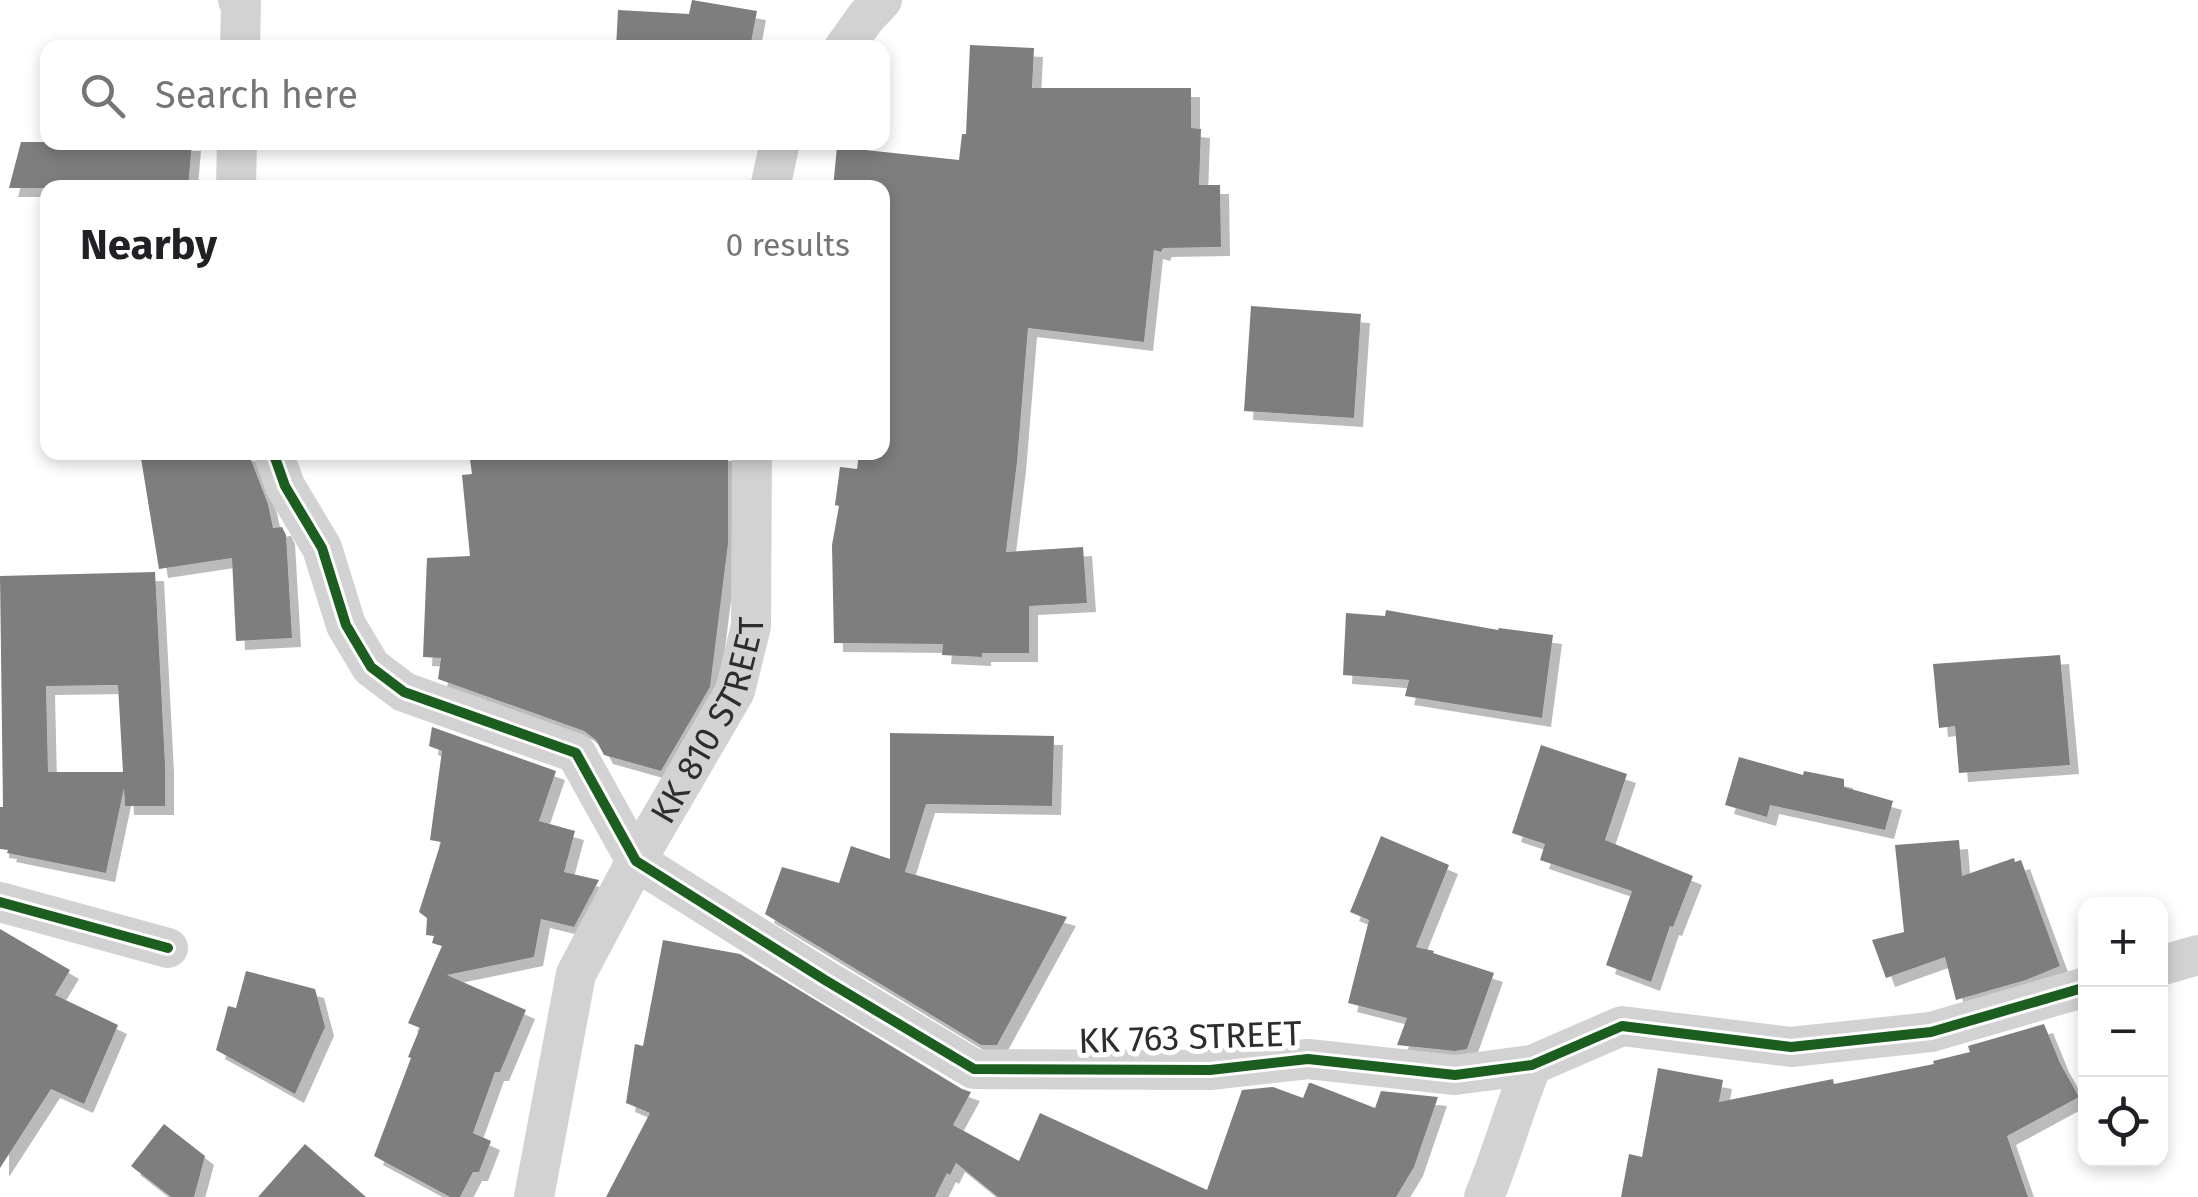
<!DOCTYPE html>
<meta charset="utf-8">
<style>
body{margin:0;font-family:"Fira Sans",sans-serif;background:#f6f6f6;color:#202124}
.controls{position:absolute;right:30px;bottom:30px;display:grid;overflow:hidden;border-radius:20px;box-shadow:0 5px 15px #0003}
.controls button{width:90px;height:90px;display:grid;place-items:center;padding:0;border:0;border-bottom:2px solid #e0e0e0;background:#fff;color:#202124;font:50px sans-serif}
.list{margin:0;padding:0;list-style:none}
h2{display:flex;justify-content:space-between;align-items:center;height:130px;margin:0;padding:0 40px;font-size:42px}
h2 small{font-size:32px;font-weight:400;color:#757577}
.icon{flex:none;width:55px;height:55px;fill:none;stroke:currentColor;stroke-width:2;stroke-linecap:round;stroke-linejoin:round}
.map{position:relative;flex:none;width:2198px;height:1197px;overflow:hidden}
.search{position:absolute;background:#fff;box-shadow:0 5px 15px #0003;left:40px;top:40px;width:850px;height:110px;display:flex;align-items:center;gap:25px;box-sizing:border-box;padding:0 35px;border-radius:20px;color:#757577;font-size:38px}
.panel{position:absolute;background:#fff;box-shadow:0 5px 15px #0003;left:40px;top:180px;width:850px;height:280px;border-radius:20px}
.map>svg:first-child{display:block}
</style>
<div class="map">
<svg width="2198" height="1197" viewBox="0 0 2198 1197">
<defs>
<filter id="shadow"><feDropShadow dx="9" dy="9" stdDeviation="0" flood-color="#0004"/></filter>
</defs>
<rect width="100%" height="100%" fill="#fff"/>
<path fill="#7e7e7e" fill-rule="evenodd" filter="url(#shadow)" d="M 692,0 L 757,11 L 750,48 L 616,48 L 618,10 L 689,14 Z
M 970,45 L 1034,48 L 1032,88 L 1191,88 L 1191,128 L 1201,129 L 1199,185 L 1220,185 L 1221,247 L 1163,248 L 1161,252 L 1154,250 L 1144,342 L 1028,328 L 1017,462 L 1006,552 L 1083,547 L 1087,603 L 1029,606 L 1029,653 L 982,653 L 982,657 L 942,655 L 943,644 L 834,643 L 832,545 L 839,506 L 835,505 L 840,467 L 857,469 L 859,453 L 882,457 L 882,188 L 833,188 L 837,147 L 959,160 L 962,134 L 966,134 Z
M 21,142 L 192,142 L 188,188 L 9,188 Z
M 1251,306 L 1361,314 L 1354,418 L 1244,411 Z
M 140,452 L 250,452 L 251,460 L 268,504 L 273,528 L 282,527 L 286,535 L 292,638 L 236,641 L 232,558 L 159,569 Z
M 469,452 L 728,452 L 728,544 L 710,687 L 661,771 L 604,755 L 596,740 L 584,731 L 438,679 L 441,658 L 423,657 L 427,558 L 470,556 L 462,475 L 472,474 Z
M 155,572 L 165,764 L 165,806 L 125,806 L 124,788 L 106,873 L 7,853 L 8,850 L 0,849 L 0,807 L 3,807 L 0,576 ZM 118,685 L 123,772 L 48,772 L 46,686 Z
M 1386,610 L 1498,630 L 1499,628 L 1553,635 L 1542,718 L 1405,696 L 1409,680 L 1343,675 L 1346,613 L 1385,616 Z
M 2060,655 L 2070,765 L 1959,773 L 1955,726 L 1939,728 L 1933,664 Z
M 432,727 L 556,771 L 539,821 L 575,831 L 564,872 L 599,880 L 574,927 L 541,919 L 534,957 L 447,975 L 526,1010 L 500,1072 L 495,1072 L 473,1133 L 491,1141 L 479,1172 L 473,1172 L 460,1197 L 450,1197 L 374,1156 L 411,1058 L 408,1057 L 420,1028 L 408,1023 L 442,946 L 432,943 L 434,936 L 426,935 L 427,918 L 419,912 L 441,842 L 430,840 L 442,751 L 429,746 Z
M 890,733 L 1054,736 L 1052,806 L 926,804 L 905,872 L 1067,917 L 997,1045 L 981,1045 L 765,914 L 782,867 L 839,883 L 851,846 L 890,859 Z
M 1541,745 L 1627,774 L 1605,840 L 1693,876 L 1673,927 L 1670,926 L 1651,982 L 1606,965 L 1632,891 L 1540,860 L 1545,844 L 1512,833 Z
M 1739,757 L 1803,775 L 1804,771 L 1844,779 L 1844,787 L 1893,801 L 1885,830 L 1770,805 L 1767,817 L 1725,805 Z
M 1381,836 L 1449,865 L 1416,947 L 1434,951 L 1433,953 L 1494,973 L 1467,1049 L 1455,1051 L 1397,1045 L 1407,1018 L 1348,1003 L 1369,920 L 1350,912 Z
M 1959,840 L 1962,876 L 2014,858 L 2015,862 L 2021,860 L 2060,966 L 2026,980 L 1956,1000 L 1945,957 L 1886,978 L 1872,940 L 1904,932 L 1895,845 Z
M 0,929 L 70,970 L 55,995 L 118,1025 L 84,1104 L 51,1089 L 0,1168 Z
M 663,940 L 740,954 L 962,1089 L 971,1092 L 953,1125 L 1019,1161 L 1040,1113 L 1207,1190 L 1242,1090 L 1273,1087 L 1303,1098 L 1309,1083 L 1311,1083 L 1375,1108 L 1381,1091 L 1438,1097 L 1414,1167 L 1396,1197 L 998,1197 L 956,1163 L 950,1175 L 947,1173 L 935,1197 L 606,1197 L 650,1113 L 626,1103 L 635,1044 L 643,1046 Z
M 246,971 L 315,989 L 325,1027 L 295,1094 L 216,1050 L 228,1006 L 236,1008 Z
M 2044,1024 L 2060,1063 L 2079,1097 L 2007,1136 L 2028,1197 L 1621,1197 L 1629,1154 L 1642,1157 L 1658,1068 L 1723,1080 L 1719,1102 L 1833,1079 L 1834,1084 L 1934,1064 L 1933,1061 L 1970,1052 L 1968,1046 Z
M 164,1124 L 205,1156 L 194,1197 L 171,1197 L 131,1166 Z
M 305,1144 L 366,1197 L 258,1197 Z"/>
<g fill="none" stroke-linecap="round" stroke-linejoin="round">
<g stroke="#d2d2d2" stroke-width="40">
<path d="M 238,0 L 241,3 L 240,48"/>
<path d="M 844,48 L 866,17 L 882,0"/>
<path d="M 236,188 L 237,142"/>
<path d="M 770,188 L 780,142"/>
<path d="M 273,452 L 285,486 L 322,548 L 346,625 L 371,667 L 404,692 L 576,753 L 636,861 L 825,980 L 974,1069 L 1210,1070 L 1308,1059 L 1455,1075 L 1532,1065 L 1622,1026 L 1791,1047 L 1931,1032 L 2086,987"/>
<path d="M 0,902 L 168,948"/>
<path d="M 2160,966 L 2198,955"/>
<path id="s1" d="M 534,1197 L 576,974 L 636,861 L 735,691 L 751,626 L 752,452"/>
<path d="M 1484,1197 C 1502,1154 1514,1109 1532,1065"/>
</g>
<defs>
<path id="cycleway" d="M 273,452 L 285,486 L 322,548 L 346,625 L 371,667 L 404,692 L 576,753 L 636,861 L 825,980 L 974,1069 L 1210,1070 L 1308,1059 L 1455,1075 L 1532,1065 L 1622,1026 L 1791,1047 L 1931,1032 L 2086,987
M 0,902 L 168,948"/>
</defs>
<use href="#cycleway" stroke="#fff" stroke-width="16"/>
<use href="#cycleway" stroke="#1b5e20" stroke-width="10"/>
</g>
<g text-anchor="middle" stroke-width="10" stroke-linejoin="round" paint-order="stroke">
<g font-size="35" fill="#2d2d2d" stroke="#fff">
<text dy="12" stroke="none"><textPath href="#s1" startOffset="515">KK 810 STREET</textPath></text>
<text transform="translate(1190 1037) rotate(-2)" y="12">KK 763 STREET</text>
</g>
</g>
</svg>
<div class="controls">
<button>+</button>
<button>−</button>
<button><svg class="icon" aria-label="locate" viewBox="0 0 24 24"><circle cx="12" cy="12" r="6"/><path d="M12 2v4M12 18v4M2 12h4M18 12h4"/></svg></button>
</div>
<div class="search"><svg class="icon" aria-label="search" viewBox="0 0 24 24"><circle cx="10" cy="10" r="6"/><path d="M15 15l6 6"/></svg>Search here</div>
<section class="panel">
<h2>Nearby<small>0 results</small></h2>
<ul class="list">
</ul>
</section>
</div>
